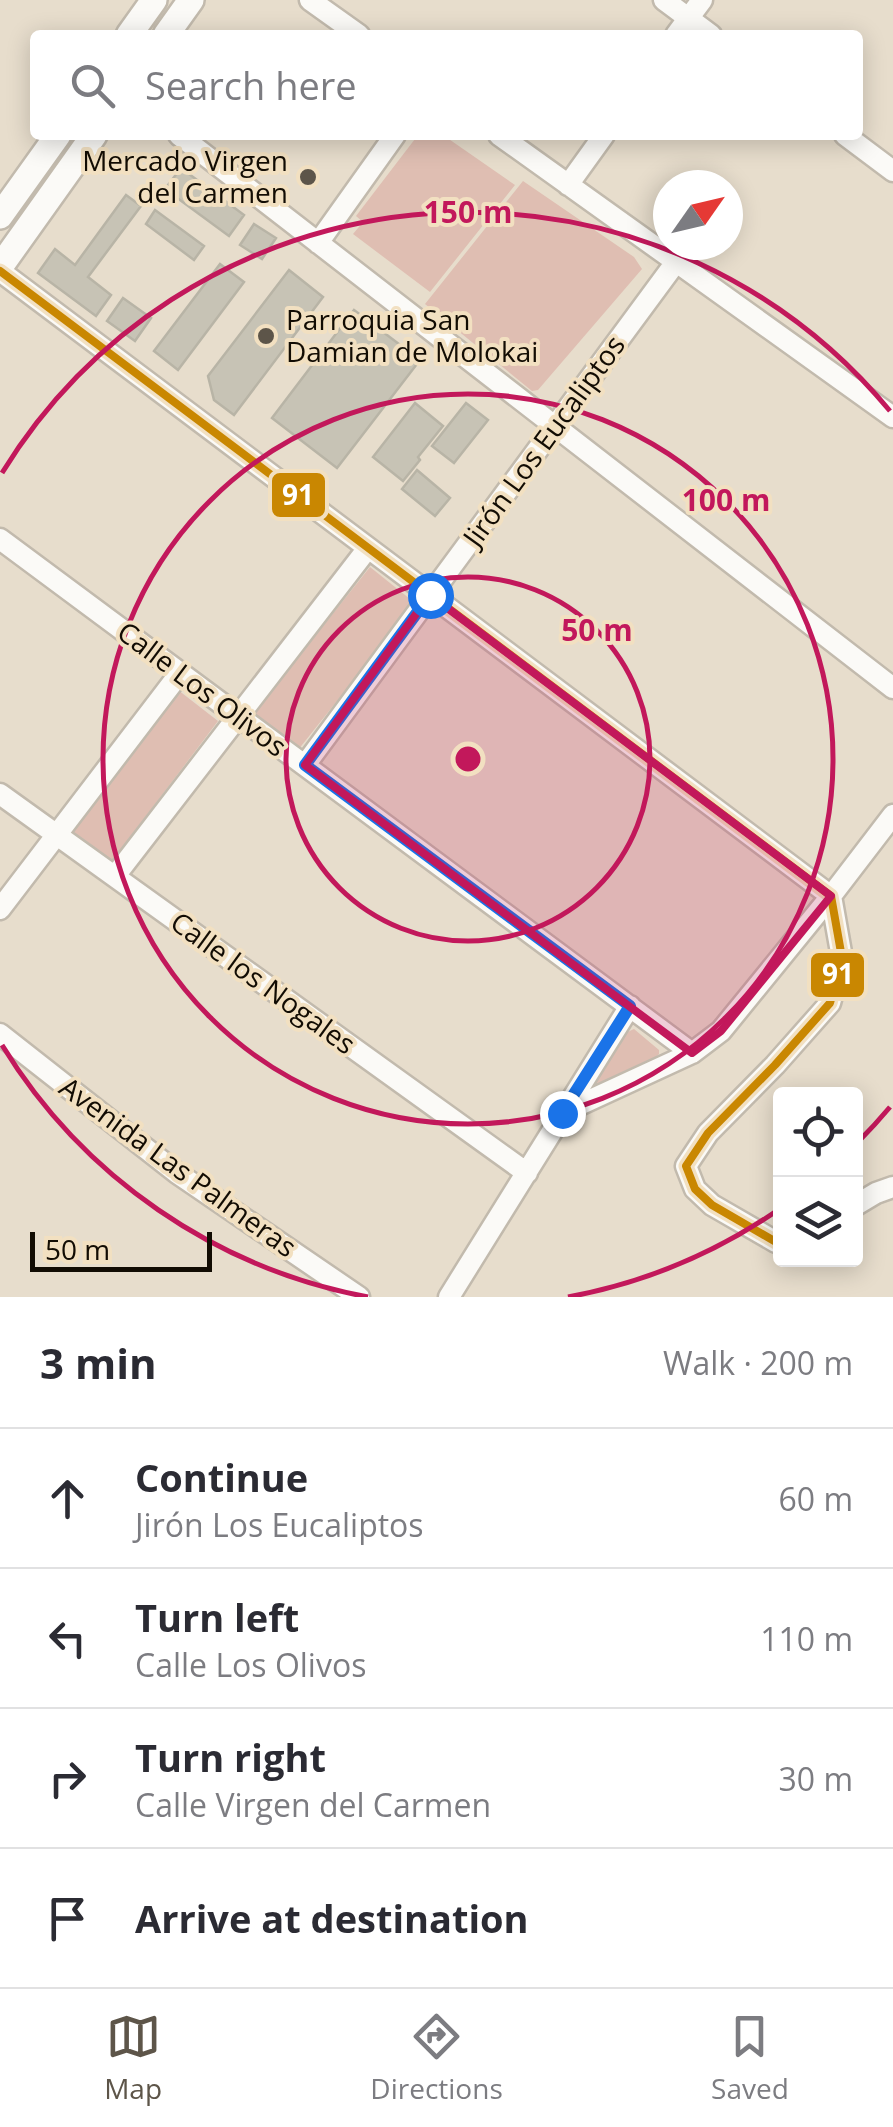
<!DOCTYPE html>
<meta charset="utf-8">
<style>
body{margin:0;font-family:"Open Sans",sans-serif;background:#f7f7f7;color:#2b2b33}
.controls{position:absolute;right:30px;bottom:30px;display:grid;overflow:hidden;border-radius:10px;box-shadow:0 5px 25px #0003}
.controls button{width:90px;height:90px;display:grid;place-items:center;padding:0;border:0;border-bottom:2px solid #e1e1e2;background:#fff;color:#2b2b33;font:50px sans-serif}
.compass{position:absolute;left:653px;top:170px;width:90px;height:90px;border-radius:50%;background:#fff;box-shadow:0 5px 25px #0003;rotate:56deg}
.scale{position:absolute;left:30px;bottom:25px;width:182px;box-sizing:border-box;padding-left:10px;border:5px solid #120c03;border-top:0;font-size:28px;line-height:35px;white-space:nowrap;color:#120c03;-webkit-text-stroke:8px #f2e0c1;paint-order:stroke}
.stop{position:absolute;width:30px;height:30px;margin:-22px;border:8px solid #1a73e8;border-radius:50%;background:#fff}
.stop.end{background:#1a73e8;border-color:#fff;box-shadow:0 2px 10px #0008}
.list{margin:0;padding:0;list-style:none}
h2{display:flex;justify-content:space-between;align-items:center;height:130px;margin:0;padding:0 40px;font-size:42px}
h2 small{font-size:32px;font-weight:400;color:#7c7c81}
.list li{display:grid;grid-template-columns:65px 1fr auto;gap:30px;align-items:center;box-sizing:border-box;height:140px;padding:0 40px;border-top:2px solid #e1e1e2}
.list b{display:block;font-size:38px;white-space:nowrap}
.list p{margin:0;font-size:32px;white-space:nowrap;color:#7c7c81}
.list em{font-size:32px;font-style:normal;color:#7c7c81}
.icon{flex:none;width:55px;height:55px;fill:none;stroke:currentColor;stroke-width:2;stroke-linecap:round;stroke-linejoin:round}
.map{position:relative;flex:none;width:893px;height:1297px;overflow:hidden}
.search{position:absolute;background:#fff;box-shadow:0 5px 25px #0003;left:30px;right:30px;top:30px;height:110px;display:flex;align-items:center;gap:25px;box-sizing:border-box;padding:0 35px;border-radius:10px;color:#7c7c81;font-size:38px}
.sheet{height:690px;background:#fff}
nav{display:flex;justify-content:space-around;align-items:center;box-sizing:border-box;height:140px;border-top:2px solid #e1e1e2;background:#fff;font-size:28px;color:#7c7c81}
nav a{display:grid;justify-items:center;gap:5px}
nav .on{color:#5d5549}
.map>svg:first-child{display:block}
</style>
<div class="map">
<svg width="893" height="1297" viewBox="0 0 893 1297">
<rect width="100%" height="100%" fill="#e7ddcc"/>
<path fill="#dfbeb2" d="M 418,135 L 443,135 L 515,185 L 430,292 L 353,234 L 363,222 L 356,216 Z
M 523,181 L 634,257 L 642,269 L 538,390 L 532,391 L 425,304 Z
M 370,567 L 415,603 L 298,750 L 253,714 Z
M 178,690 L 218,721 L 112,861 L 72,831 Z
M 634,1029 L 659,1050 L 659,1054 L 655,1058 L 596,1087 L 593,1086 L 593,1081 C 604,1062 613,1038 634,1029 Z"/>
<path fill="#c7c3b5" stroke="#b8b4a6" stroke-width="2.5" d="M 181,168 L 244,215 L 229,236 L 165,189 Z
M 126,195 L 141,206 L 88,277 L 111,295 L 96,316 L 38,273 L 55,249 L 75,265 Z
M 155,210 L 204,246 L 194,260 L 146,224 Z
M 254,224 L 276,238 L 262,259 L 240,245 Z
M 220,264 L 244,282 L 178,370 L 154,351 Z
M 289,270 L 323,297 L 234,415 L 214,400 L 208,376 Z
M 123,298 L 151,318 L 135,341 L 107,321 Z
M 354,310 L 420,360 L 337,468 L 272,418 Z
M 415,403 L 443,426 L 418,457 L 420,460 L 403,481 L 373,457 Z
M 466,403 L 488,420 L 454,463 L 432,446 Z
M 417,470 L 450,498 L 435,516 L 402,489 Z"/>
<g fill="none" stroke-linecap="round" stroke-linejoin="round">
<defs>
<path id="minor" d="M 310,0 L 359,35
M 664,0 L 711,35
M 676,35 L 702,0
M 179,135 L 893,688
M 499,135 L 893,417
M 845,135 L 893,171
M 568,185 L 604,135
M 318,243 L 395,135
M 0,271 L 831,896 L 842,958 L 830,1003 L 775,1065 L 708,1133 L 686,1166 L 695,1189 L 712,1205 L 776,1242 L 780,1241
M 0,539 L 692,1053
M 305,765 L 676,262
M 0,794 L 527,1173
M 115,876 L 368,548
M 0,909 L 180,673
M 0,1034 L 177,1173 L 359,1297
M 562,1113 L 692,1053 L 721,1031 L 831,896 L 893,815
M 856,1205 L 876,1193 L 893,1187
M 449,1297 L 630,1006"/>
<path id="tertiary" d="M 129,35 L 154,0
M 166,35 L 191,0
M 0,216 L 58,135
M 0,267 L 94,135"/>
</defs>
<use href="#minor" stroke="#c2baad" stroke-width="25"/>
<use href="#tertiary" stroke="#c2baad" stroke-width="30"/>
<use href="#minor" stroke="#fbfaf7" stroke-width="20"/>
<use href="#tertiary" stroke="#fbfaf7" stroke-width="25"/>
<defs>
<path id="bus-1" d="M 0,271 L 831,896 L 842,958 L 830,1003 L 775,1065 L 708,1133 L 686,1166 L 695,1189 L 712,1205 L 776,1242 L 780,1241"/>
</defs>
<use href="#bus-1" stroke="#f2e0c1" stroke-width="15"/>
<use href="#bus-1" stroke="#c98701" stroke-width="8"/>
</g>
<g fill="none" stroke-linecap="round" stroke-linejoin="round">
<path stroke="#1a73e8" stroke-width="12" d="M 430,595 L 305,765 L 630,1006 L 562,1113"/>
</g>
<path fill="#c2185b" fill-opacity="0.2" stroke="#c2185b" stroke-width="8" stroke-linejoin="round" d="M 430,595 L 831,896 L 721,1031 L 692,1053 L 305,765 Z"/>
<g fill="none" stroke="#c2185b" stroke-width="5">
<circle cx="468" cy="759" r="182"/>
<circle cx="468" cy="759" r="365"/>
<path d="M890 1107A547 547 0 0 1 858 1142M778 1210A547 547 0 0 1 568 1297M368 1297A547 547 0 0 1 2 1045M2 473A547 547 0 0 1 890 411"/>
</g>
<g fill="#5d5549" stroke="#f2e0c1" stroke-width="4">
<circle cx="308" cy="177" r="10"/>
<circle cx="266" cy="336" r="10"/>
</g>
<g text-anchor="middle" stroke-width="8" stroke-linejoin="round" paint-order="stroke">
<g font-size="28" fill="#120c03" stroke="#f2e0c1" text-anchor="end">
<text x="288" y="171">Mercado Virgen<tspan x="288" dy="32">del Carmen</tspan></text>
<text x="286" y="330" text-anchor="start">Parroquia San<tspan x="286" dy="32">Damian de Molokai</tspan></text>
</g>
<g font-size="28" fill="#120c03" stroke="#f2e0c1">
<text transform="translate(544 441) rotate(-54)" y="10">Jirón Los Eucaliptos</text>
<text transform="translate(202 689) rotate(37)" y="10">Calle Los Olivos</text>
<text transform="translate(263 983) rotate(36)" y="10">Calle los Nogales</text>
<text transform="translate(178 1167) rotate(36)" y="10">Avenida Las Palmeras</text>
</g>
</g>
<circle cx="468" cy="759" r="15" fill="#c2185b" stroke="#f2e0c1" stroke-width="5"/>
<g font-size="30" text-anchor="middle" font-weight="bold" fill="#c2185b" stroke="#f2e0c1" stroke-width="8" stroke-linejoin="round" paint-order="stroke">
<text x="468" y="223">150 m</text>
<text x="726" y="511">100 m</text>
<text x="597" y="641">50 m</text>
</g>
<g stroke="#f2e0c1" stroke-width="4">
<rect x="270" y="471" width="57" height="48" rx="10" fill="#c98701"/>
<rect x="809" y="951" width="57" height="48" rx="10" fill="#c98701"/>
</g>
<g font-size="28" text-anchor="middle" font-weight="bold" fill="#fff">
<text x="298" y="505">91</text>
<text x="838" y="984">91</text>
</g>
</svg>
<div class="controls">
<button><svg class="icon" aria-label="locate" viewBox="0 0 24 24"><circle cx="12" cy="12" r="6"/><path d="M12 2v4M12 18v4M2 12h4M18 12h4"/></svg></button>
<button><svg class="icon" aria-label="layers" viewBox="0 0 24 24"><path d="M12 4l9 5-9 5-9-5zM3 14l9 5 9-5"/></svg></button>
</div>
<svg class="compass" viewBox="-18 -18 36 36"><path d="M0-13l5 13h-10z" fill="#e53935"/><path d="M0 13l5-13h-10z" fill="#7c7c81"/></svg>
<div class="scale">50 m</div>
<div class="stop" style="left:430px;top:595px"></div>
<div class="stop end" style="left:562px;top:1113px"></div>
<div class="search"><svg class="icon" aria-label="search" viewBox="0 0 24 24"><circle cx="10" cy="10" r="6"/><path d="M15 15l6 6"/></svg>Search here</div>
</div>
<section class="sheet">
<h2>3 min<small>Walk · 200 m</small></h2>
<ul class="list">
<li><svg class="icon" aria-label="ahead" viewBox="0 0 24 24"><path d="M12 20V5M6 11l6-6 6 6"/></svg><div><b>Continue</b><p>Jirón Los Eucaliptos</p></div><em>60 m</em></li>
<li><svg class="icon" aria-label="left" viewBox="0 0 24 24"><path d="M17 20v-9H6M10 6l-5 5 5 5"/></svg><div><b>Turn left</b><p>Calle Los Olivos</p></div><em>110 m</em></li>
<li><svg class="icon" aria-label="right" viewBox="0 0 24 24"><path d="M7 20v-9h11M14 6l5 5-5 5"/></svg><div><b>Turn right</b><p>Calle Virgen del Carmen</p></div><em>30 m</em></li>
<li><svg class="icon" aria-label="arrive" viewBox="0 0 24 24"><path d="M6 21V4h12l-3 4 3 4H6"/></svg><div><b>Arrive at destination</b></div></li>
</ul>
</section>
<nav>
<a class="on"><svg class="icon" aria-label="map" viewBox="0 0 24 24"><path d="M3 6l6-2 6 2 6-2v14l-6 2-6-2-6 2zM9 4v14M15 6v14"/></svg>Map</a>
<a><svg class="icon" aria-label="directions" viewBox="0 0 24 24"><path d="M12 3l9 9-9 9-9-9zM9 14v-3h6M13 9l2 2-2 2"/></svg>Directions</a>
<a><svg class="icon" aria-label="saved" viewBox="0 0 24 24"><path d="M7 4h10v16l-5-4-5 4z"/></svg>Saved</a>
</nav>
